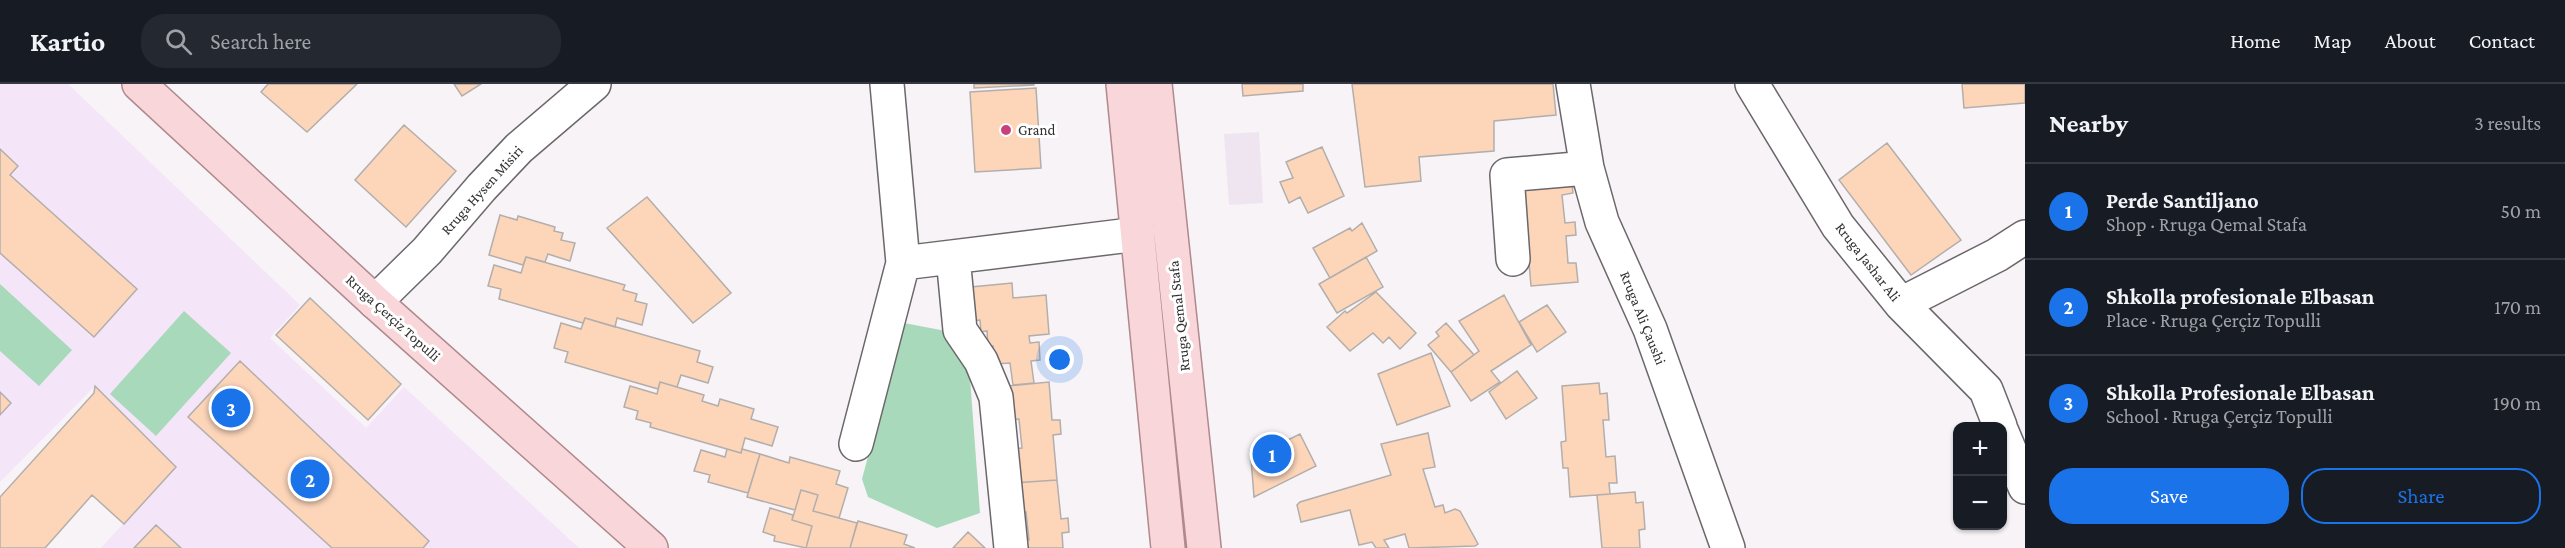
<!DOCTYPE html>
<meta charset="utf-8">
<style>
body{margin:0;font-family:"Crimson Pro",serif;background:#242831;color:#f1f3f6}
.controls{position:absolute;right:18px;bottom:18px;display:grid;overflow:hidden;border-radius:12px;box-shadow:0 2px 4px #0004}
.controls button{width:54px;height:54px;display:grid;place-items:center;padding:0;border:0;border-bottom:2px solid #363941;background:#171b24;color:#f1f3f6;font:30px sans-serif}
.you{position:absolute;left:1060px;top:276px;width:21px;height:21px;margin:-15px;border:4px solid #fff;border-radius:50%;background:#1a73e8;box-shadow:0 0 0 9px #1a73e833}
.badge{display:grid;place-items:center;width:39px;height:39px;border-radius:50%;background:#1a73e8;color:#fff;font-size:20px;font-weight:700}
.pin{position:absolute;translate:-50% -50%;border:3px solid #fff;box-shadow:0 2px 6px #0006}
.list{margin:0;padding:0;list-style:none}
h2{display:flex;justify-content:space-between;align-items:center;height:78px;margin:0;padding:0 24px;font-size:26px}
h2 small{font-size:20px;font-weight:400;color:#9ea1a6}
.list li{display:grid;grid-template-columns:39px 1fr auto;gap:18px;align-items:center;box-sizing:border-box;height:96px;padding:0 24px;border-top:2px solid #363941}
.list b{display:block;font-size:22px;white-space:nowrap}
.list p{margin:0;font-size:20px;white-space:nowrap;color:#9ea1a6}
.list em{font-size:20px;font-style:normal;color:#9ea1a6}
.actions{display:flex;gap:12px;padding:18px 24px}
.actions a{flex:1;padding:14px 0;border:2px solid #1a73e8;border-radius:24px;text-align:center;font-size:21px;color:#1a73e8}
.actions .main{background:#1a73e8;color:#fff}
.icon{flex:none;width:33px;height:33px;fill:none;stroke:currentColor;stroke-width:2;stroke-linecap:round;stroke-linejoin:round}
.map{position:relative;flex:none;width:2025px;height:464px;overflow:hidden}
header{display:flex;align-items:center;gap:36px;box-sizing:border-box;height:84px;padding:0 30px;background:#171b24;border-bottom:2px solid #363941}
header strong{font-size:28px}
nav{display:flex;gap:33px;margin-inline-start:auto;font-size:21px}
.search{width:420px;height:54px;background:#242831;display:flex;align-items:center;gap:15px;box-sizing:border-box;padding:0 21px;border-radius:24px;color:#9ea1a6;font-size:22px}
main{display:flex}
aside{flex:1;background:#171b24}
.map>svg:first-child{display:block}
</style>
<header>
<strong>Kartio</strong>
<div class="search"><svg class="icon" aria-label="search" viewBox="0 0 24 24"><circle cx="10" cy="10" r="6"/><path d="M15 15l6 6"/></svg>Search here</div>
<nav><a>Home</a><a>Map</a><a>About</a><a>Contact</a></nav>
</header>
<main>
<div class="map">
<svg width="2025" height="464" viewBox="0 0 2025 464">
<rect width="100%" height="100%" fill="#f7f3f7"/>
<path fill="#efe5f0" d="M 1259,48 L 1263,119 L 1229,121 L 1224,50 Z"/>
<path fill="#f4e5f8" d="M 0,0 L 68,0 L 300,221 L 270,254 L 366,344 L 404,303 L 579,464 L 101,464 L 175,383 L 95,302 L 0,398 Z"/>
<path fill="#a7d9ba" d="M 0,200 L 72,266 L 39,302 L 0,267 Z
M 184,227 L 231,269 L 156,352 L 110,310 Z
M 904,239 L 946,247 L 969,280 L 980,429 L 937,444 L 868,413 L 862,395 Z"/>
<path fill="#fdd6ba" stroke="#b3aeab" stroke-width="1.5" d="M 268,0 L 357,0 L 307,48 L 261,8 Z
M 454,0 L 481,0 L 462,12 Z
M 974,0 L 1034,0 L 1034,1 L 974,4 Z
M 1242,0 L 1303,0 L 1303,7 L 1243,12 Z
M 1352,0 L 1553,0 L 1556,31 L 1494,37 L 1494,67 L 1419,73 L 1421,97 L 1365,103 Z
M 1962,0 L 2025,0 L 2025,19 L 1964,24 Z
M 1036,4 L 1041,84 L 975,88 L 970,8 Z
M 404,41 L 456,87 L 406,143 L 355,96 Z
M 1887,59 L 1961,156 L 1911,191 L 1839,96 Z
M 1322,63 L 1344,112 L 1308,129 L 1300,113 L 1289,119 L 1280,98 L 1293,94 L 1286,78 Z
M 0,65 L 18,82 L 10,91 L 137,205 L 94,253 L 0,169 Z
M 1571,92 L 1573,109 L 1562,111 L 1565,139 L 1575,138 L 1576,151 L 1566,152 L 1568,179 L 1576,179 L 1578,198 L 1531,202 L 1522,97 Z
M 647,113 L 731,209 L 693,239 L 607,144 Z
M 500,131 L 517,136 L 518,132 L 555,143 L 554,147 L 563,149 L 561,156 L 575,159 L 570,177 L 548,170 L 545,178 L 526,173 L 523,181 L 489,171 Z
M 1362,139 L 1377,167 L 1330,194 L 1313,164 L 1350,144 L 1352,147 Z
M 526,173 L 625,201 L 623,206 L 637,210 L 635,217 L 647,220 L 642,241 L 617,234 L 615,243 L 585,234 L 583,239 L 499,215 L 501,205 L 488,202 L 494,181 L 521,189 Z
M 1366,173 L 1383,203 L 1337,229 L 1319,200 Z
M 1012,199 L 1013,214 L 1046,211 L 1049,250 L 1029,252 L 1030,259 L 1039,258 L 1040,276 L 1031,277 L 1034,299 L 1013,301 L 1010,279 L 995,280 L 993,262 L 988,263 L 987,247 L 981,248 L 980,236 L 969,237 L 971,203 Z
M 1376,208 L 1416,249 L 1400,265 L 1389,253 L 1383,259 L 1373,249 L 1350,267 L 1327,243 L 1345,227 L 1347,229 Z
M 1504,211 L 1531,261 L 1491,287 L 1500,298 L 1471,317 L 1451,288 L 1479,267 L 1459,237 Z
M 310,214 L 401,300 L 368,336 L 276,251 Z
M 1547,221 L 1566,248 L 1537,268 L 1519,238 Z
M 585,234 L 700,267 L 697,278 L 713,283 L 708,299 L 681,291 L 677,303 L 660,298 L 658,305 L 565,278 L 568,268 L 554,264 L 561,239 L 581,245 Z
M 1446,239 L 1474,271 L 1451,288 L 1428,261 L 1439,252 L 1436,248 Z
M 1431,269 L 1450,322 L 1397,341 L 1378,290 Z
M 240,277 L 429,457 L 423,464 L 332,464 L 188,333 Z
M 1517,287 L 1537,314 L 1506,335 L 1489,308 Z
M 660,298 L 704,311 L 702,317 L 718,322 L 720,315 L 754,325 L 751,335 L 778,343 L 772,362 L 745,354 L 741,369 L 650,343 L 651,339 L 636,335 L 638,327 L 624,323 L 630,302 L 657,310 Z
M 1049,298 L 1052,336 L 1060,336 L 1061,350 L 1053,351 L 1057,396 L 1014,399 L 1012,365 L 1022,364 L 1019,335 L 1010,336 L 1007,302 Z
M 1599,299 L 1600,310 L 1607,309 L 1609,336 L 1603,336 L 1606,373 L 1615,372 L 1617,399 L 1609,399 L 1610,410 L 1570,413 L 1568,384 L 1563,384 L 1561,358 L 1566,357 L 1562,302 Z
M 95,302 L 176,383 L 124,440 L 92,411 L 45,464 L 0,464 L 0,413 L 94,309 Z
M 0,308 L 11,319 L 0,331 Z
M 1428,349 L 1435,383 L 1423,385 L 1435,423 L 1443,421 L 1445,429 L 1455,425 L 1460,427 L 1478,460 L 1475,462 L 1409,464 L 1405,450 L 1384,456 L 1389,464 L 1376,464 L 1372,458 L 1359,461 L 1350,426 L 1301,438 L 1297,421 L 1300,418 L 1391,391 L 1381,360 Z
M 1300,350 L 1316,382 L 1254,413 L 1251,374 Z
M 727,365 L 741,369 L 742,365 L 760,370 L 748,409 L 708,398 L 710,391 L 694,387 L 701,366 L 725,373 Z
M 760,370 L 789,379 L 790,373 L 840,387 L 836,400 L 848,404 L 839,434 L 813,427 L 818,411 L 801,406 L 795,426 L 747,413 Z
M 1057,396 L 1061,435 L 1068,434 L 1069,448 L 1062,449 L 1063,464 L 1020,464 L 1020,457 L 1029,456 L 1026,428 L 1018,429 L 1014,399 Z
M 801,406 L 818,411 L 813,427 L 857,439 L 850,464 L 806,464 L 812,442 L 792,436 Z
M 1635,408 L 1636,419 L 1643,418 L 1645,445 L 1639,446 L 1640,464 L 1602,464 L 1597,411 Z
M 770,424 L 793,431 L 792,436 L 812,442 L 806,464 L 774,457 L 775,452 L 763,448 Z
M 858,437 L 907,451 L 904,460 L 915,464 L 850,464 Z
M 156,441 L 181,464 L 134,464 Z
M 968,448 L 985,464 L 953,464 Z"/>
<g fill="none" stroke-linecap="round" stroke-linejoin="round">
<defs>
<path id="minor" d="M 1573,0 L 1587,84 L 1602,138 L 1650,245 L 1728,464
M 1752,0 L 1838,142 L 1901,220 L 1986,306 L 2000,342
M 953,173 L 960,246 L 981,277 L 996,313 L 1011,464
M 1513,175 L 1507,91 L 1587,84
M 903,179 L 1138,150
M 375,218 L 427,167 L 482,103 L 519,64 L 594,0
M 1901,220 L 1997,171 L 2025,153
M 2002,348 L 2025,403
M 856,360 L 903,179 L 887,0"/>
<path id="major" d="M 139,0 L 375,218 L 651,464
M 1123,0 L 1168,464
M 1155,0 L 1204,464"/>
</defs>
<use href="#minor" stroke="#6b676b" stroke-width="36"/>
<use href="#major" stroke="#b0898d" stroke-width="36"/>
<use href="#minor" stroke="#fff" stroke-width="33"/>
<use href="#major" stroke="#f9d6d9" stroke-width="33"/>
</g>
<circle fill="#c9407c" stroke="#fff" stroke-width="2" cx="1006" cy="46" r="6"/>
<g text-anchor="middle" stroke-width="6" stroke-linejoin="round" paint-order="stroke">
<g font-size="15" fill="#312f31" stroke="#fff" text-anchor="start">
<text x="1018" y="51">Grand</text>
</g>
<g font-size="15" fill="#312f31" stroke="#fff">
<text transform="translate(482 106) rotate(-48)" y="5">Rruga Hysen Misiri</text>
<text transform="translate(1868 178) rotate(52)" y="5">Rruga Jashar Ali</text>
<text transform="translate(1179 232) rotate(-96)" y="5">Rruga Qemal Stafa</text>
<text transform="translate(393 234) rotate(42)" y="5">Rruga Çerçiz Topulli</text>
<text transform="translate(1643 234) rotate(68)" y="5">Rruga Ali Çaushi</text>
</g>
</g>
</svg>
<div class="controls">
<button>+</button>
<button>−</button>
</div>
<div class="you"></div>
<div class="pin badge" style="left:1272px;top:370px">1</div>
<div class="pin badge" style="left:310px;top:395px">2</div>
<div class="pin badge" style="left:231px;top:324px">3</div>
</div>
<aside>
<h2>Nearby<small>3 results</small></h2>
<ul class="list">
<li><span class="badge">1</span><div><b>Perde Santiljano</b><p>Shop · Rruga Qemal Stafa</p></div><em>50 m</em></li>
<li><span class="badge">2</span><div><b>Shkolla profesionale Elbasan</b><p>Place · Rruga Çerçiz Topulli</p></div><em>170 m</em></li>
<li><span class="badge">3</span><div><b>Shkolla Profesionale Elbasan</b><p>School · Rruga Çerçiz Topulli</p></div><em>190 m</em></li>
</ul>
<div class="actions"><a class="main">Save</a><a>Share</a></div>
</aside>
</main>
